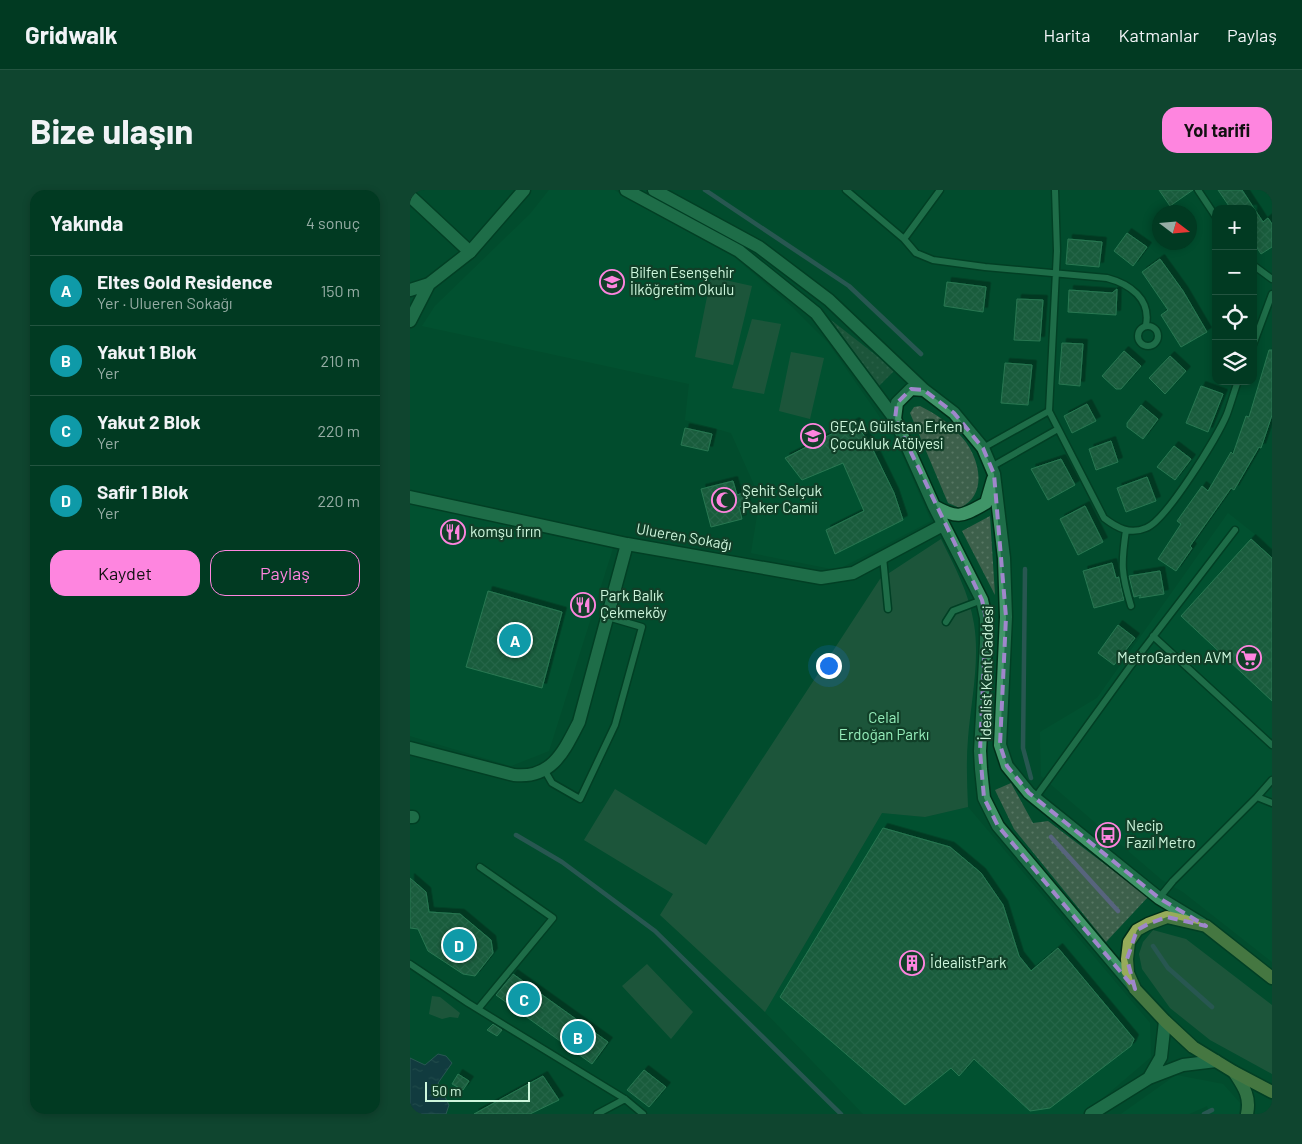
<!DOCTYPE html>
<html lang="tr">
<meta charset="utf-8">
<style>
body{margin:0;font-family:Barlow,sans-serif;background:#0f452f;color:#f1f3f6}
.controls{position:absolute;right:15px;top:15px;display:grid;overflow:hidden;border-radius:10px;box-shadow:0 2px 8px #0003}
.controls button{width:45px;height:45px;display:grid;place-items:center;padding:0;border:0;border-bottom:1px solid #235440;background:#013a22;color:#f1f3f6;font:25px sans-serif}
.compass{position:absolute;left:742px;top:15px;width:45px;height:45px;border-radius:50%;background:#013a22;box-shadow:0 2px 8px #0003;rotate:106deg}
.scale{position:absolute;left:15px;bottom:12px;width:105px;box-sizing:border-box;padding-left:5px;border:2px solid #cdf6dc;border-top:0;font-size:14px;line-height:18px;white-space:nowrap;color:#cdf6dc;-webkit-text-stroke:4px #113f28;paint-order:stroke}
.you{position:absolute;left:418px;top:475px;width:18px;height:18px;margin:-12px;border:4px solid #fff;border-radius:50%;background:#1a73e8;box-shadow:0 0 0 8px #1a73e833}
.badge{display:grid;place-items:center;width:32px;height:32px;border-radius:50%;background:#fe85df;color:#fff;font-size:16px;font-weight:700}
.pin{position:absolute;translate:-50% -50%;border:2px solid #fff;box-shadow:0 1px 5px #0006}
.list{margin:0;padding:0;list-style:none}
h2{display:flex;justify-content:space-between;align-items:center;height:65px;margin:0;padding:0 20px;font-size:21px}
h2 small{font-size:16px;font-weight:400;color:#96ada5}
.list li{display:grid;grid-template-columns:32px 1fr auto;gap:15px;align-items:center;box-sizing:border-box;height:70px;padding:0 20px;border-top:1px solid #235440}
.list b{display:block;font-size:19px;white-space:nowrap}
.list p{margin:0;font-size:16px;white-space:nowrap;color:#96ada5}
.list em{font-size:16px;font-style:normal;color:#96ada5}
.actions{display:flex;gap:10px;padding:15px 20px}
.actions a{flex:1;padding:11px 0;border:1px solid #fe85df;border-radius:15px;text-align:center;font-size:18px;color:#fe85df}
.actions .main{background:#fe85df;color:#111}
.icon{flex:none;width:28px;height:28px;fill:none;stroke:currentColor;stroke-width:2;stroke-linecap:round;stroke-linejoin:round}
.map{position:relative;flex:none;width:862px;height:924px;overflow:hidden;border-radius:15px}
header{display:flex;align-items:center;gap:30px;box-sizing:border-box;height:70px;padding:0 25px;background:#013a22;border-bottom:1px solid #235440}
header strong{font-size:24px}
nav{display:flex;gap:28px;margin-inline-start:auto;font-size:18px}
.intro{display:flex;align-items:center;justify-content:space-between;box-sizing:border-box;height:120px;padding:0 30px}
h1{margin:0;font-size:35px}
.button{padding:12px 22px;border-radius:15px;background:#fe85df;color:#111;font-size:18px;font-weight:700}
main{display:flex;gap:30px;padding:0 30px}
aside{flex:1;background:#013a22;border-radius:15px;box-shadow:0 2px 8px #0003}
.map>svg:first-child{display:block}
</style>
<header>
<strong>Gridwalk</strong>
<nav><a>Harita</a><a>Katmanlar</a><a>Paylaş</a></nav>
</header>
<div class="intro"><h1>Bize ulaşın</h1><a class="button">Yol tarifi</a></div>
<main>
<aside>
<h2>Yakında<small>4 sonuç</small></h2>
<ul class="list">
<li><span class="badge" style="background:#0f9aa8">A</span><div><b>Eltes Gold Residence</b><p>Yer · Ulueren Sokağı</p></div><em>150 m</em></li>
<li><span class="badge" style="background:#0f9aa8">B</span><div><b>Yakut 1 Blok</b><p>Yer</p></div><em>210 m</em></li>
<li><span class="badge" style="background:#0f9aa8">C</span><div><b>Yakut 2 Blok</b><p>Yer</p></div><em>220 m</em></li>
<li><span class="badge" style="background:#0f9aa8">D</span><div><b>Safir 1 Blok</b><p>Yer</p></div><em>220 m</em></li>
</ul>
<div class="actions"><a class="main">Kaydet</a><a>Paylaş</a></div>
</aside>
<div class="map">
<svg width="862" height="924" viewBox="0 0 862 924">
<defs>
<pattern id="grass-dots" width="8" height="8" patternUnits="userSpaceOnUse" patternTransform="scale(1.25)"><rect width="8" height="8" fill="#3d604b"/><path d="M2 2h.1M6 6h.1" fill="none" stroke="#587764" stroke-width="1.8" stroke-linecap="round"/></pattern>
<pattern id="water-ripples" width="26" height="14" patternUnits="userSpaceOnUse" patternTransform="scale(1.25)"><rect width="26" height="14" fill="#242654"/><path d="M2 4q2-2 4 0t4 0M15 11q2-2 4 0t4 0" fill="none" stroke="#43466c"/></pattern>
<pattern id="building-cross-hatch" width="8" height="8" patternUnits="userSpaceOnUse" patternTransform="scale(1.25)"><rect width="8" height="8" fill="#346f4f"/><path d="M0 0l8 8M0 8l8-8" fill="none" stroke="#508468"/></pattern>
<filter id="shadow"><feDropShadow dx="4.5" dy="-4.5" stdDeviation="0" flood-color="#0009"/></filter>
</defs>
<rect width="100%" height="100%" fill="#014d2d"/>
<path fill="#025834" d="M 139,0 L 204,0 L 324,67 L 382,117 L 418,153 L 485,249 L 521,331 L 427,380 L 341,363 L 350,308 L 321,243 L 275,230 L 279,194 L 12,136 L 25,116 L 120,24 Z
M 0,301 L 203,358 L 139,561 L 101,576 L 0,546 Z
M 818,323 L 862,358 L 862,772 L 773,702 L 752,690 L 631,586 L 630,542 L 687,508 Z
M 558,617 L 740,833 L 741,867 L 674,924 L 453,924 L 355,822 L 472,623 L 515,627 Z
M 766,885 L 813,894 L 830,913 L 829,924 L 800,924 L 797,916 L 779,924 L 711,924 Z"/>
<path fill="url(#grass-dots)" d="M 421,130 L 485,180 L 469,196 Z
M 510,216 C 524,223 537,231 548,243 C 568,262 581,303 550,318 L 538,313 L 500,223 L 504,217 Z
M 580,326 L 585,405 L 552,341 Z
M 601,593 L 623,633 L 638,631 L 738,707 L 696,752 L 604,639 L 585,600 Z"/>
<path fill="#3d604b" d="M 301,87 L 342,96 L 323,175 L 285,167 Z
M 342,129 L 371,134 L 354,204 L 322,198 Z
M 381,162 L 414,168 L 400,229 L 369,221 Z
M 531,349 C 545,377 559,403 564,434 C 570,471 561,511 558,548 C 556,571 557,594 558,617 L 515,627 L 472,623 L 355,822 L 250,725 L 263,704 L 174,650 L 205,599 L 296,655 L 470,389 Z
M 743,740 L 776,749 L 862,815 L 862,884 L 800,850 L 760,818 L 732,779 L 729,764 L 733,752 Z
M 237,774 L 283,822 L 261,849 L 212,796 Z
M 22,806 L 30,807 L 50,823 L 48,828 L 40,827 L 32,829 L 19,824 Z"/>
<path fill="url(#water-ripples)" stroke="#57647d" d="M 28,864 L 36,866 L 42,873 L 28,893 L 39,915 L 36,924 L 0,924 L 0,868 L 15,875 Z"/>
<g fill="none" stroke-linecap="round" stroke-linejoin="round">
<path stroke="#57647d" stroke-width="4.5" d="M 295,0 L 439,96 L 511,164
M 615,379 L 613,558 L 621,588
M 106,645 L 152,672 L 245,741 L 431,924
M 641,647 L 708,721
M 743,756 L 758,778 L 802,817
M 794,924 L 802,920"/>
</g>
<path fill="url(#building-cross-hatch)" stroke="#57ab7d" filter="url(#shadow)" d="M 749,0 L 783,0 L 760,16 Z
M 808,0 L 832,0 L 853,32 L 858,28 L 862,34 L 862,57 L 851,64 L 843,52 L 843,19 L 821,19 Z
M 717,43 L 737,57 L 723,76 L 704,61 Z
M 658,49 L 692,52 L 689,77 L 656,74 Z
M 750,69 L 773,101 L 797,142 L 771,157 L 751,125 L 758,120 L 732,82 Z
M 537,92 L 576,97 L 573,122 L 534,116 Z
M 707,99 L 706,125 L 658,122 L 659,100 L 702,103 Z
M 607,109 L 633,110 L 630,151 L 604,150 Z
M 652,153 L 673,154 L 670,196 L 649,194 Z
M 859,160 L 862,160 L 862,225 L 851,258 L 849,257 L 824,300 L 821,298 L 780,356 L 782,358 L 766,381 L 748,369 L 771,334 L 767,331 L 792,296 L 798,301 L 821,262 L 823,264 L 836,226 L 839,227 Z
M 714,161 L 731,176 L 711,199 L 706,199 L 692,186 Z
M 760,166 L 776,181 L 755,204 L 739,188 Z
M 595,173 L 622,175 L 618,215 L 591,213 Z
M 791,196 L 813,204 L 798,242 L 776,233 Z
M 677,214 L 686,231 L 662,243 L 654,226 Z
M 731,215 L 748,229 L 733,249 L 717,237 L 717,233 Z
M 445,232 L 462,258 L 484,303 L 493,330 L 425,364 L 416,340 L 454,321 L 433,273 L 392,290 L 375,268 Z
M 275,238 L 302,244 L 298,261 L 271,255 Z
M 701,251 L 708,272 L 686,280 L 679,259 Z
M 764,256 L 781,269 L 765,290 L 747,277 Z
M 651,269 L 665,295 L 638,310 L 621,279 Z
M 737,287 L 746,311 L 716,322 L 707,298 Z
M 323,291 L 327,305 L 333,303 L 336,315 L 329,317 L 332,329 L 301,337 L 291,299 Z
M 675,316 L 693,352 L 668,365 L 650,329 Z
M 841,349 L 862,368 L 862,511 L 771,426 Z
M 702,373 L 706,388 L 709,387 L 714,410 L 684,418 L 673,381 Z
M 750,381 L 754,404 L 729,408 L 731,405 L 724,407 L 719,386 Z
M 78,401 L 152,422 L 132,498 L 56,477 Z
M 708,435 L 725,448 L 704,475 L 688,463 Z
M 473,638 L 540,657 L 571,683 L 593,715 L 609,766 L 621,781 L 648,758 L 724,849 L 721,856 L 640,918 L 620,921 L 564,869 L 549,886 L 541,878 L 495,915 L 370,807 Z
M 0,688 L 16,702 L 19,722 L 50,724 L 81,750 L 83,763 L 65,786 L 53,784 L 18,761 L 8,739 L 0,738 Z
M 103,784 L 198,852 L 182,874 L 86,805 Z
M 83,834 L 92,840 L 87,846 L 77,840 Z
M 234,880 L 256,897 L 239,917 L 217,900 Z
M 48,884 L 59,891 L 53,900 L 42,894 Z
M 133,886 L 149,910 L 120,924 L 64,924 Z"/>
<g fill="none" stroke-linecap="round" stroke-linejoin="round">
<defs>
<path id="service" d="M 436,0 L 494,49 L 530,0
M 645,0 L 647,61 L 639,221 L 694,328 C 707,338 720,345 736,338 C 756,331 808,246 817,224 C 821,213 824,202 828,191
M 788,0 L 806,27
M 494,49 L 506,63 L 523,70 L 575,77 L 697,88 C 720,94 741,109 736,135
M 843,75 L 862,89
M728 146a10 10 0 1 1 20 0a10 10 0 1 1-20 0Z
M 843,155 L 862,104
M 573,258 L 639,221
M 581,277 L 648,239
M 716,340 C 711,374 711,383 721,416
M 473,367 L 478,419
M 536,432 L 543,421 L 572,410
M 743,446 L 862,555
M 135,581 L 142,593 L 170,609 L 205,535 L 232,437 L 198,427
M 847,607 L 862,590
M 625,608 L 719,478 L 825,340
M 749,708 L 763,691 L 847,607 L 862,613
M 0,774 L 58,813 L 215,909 L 233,924
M 68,819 L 143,728 L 70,677
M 187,924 L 215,909"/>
<path id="minor" d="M 0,6 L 60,62
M 0,307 L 217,354 L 411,388 L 443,383 L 533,335
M 0,558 L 104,585 C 142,589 154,561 169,532 L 217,354
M 0,627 L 3,627"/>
<path id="tertiary" d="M 216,0 L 329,61 L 406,123 L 485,229 L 524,316 L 572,410 L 576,428 L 576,453 L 570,561 L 571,579 L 574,608 L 588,636 L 723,796
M 244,0 L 349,57 L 419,110 L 514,200 L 544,223 L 573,258 L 584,284 L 594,368 L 596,427 L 590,555 L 597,576 L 619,603 L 625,608 L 749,708 L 792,734
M 0,100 L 19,94 L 60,62 L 114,0
M 0,131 L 19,94
M 485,229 L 487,213 L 501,199 L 514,200
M 524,316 C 549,330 552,326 576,313 L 583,289
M 739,888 L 751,867 L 755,831
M 681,924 L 739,888 L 773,875 L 806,871"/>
<path id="secondary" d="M 824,882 C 833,896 841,906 837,924"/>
<path id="primary" d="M 862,788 L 796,736 L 757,727 L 738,734 L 727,740 L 719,752 L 717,769 L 718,783 L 725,799 L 755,831 L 783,857 L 824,882 L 862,902"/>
</defs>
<use href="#service" stroke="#002f19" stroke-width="9"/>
<use href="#minor" stroke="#002f19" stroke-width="15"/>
<use href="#tertiary" stroke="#002f19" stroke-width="15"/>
<use href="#secondary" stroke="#002f19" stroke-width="15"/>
<use href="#primary" stroke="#002f19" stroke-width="15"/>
<use href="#service" stroke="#409568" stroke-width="6"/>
<use href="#minor" stroke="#409568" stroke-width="12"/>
<use href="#tertiary" stroke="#409568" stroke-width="12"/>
<use href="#secondary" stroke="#6ca061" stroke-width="12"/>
<use href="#primary" stroke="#97ac5a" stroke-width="12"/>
</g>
<path d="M0 0H862V924H0ZM 501,199 L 514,200 L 544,223 L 573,258 L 584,284 L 596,427 L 590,555 L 597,576 L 619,603 L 749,708 L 796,736 L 757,727 L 738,734 L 727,740 L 717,769 L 725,799 L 588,636 L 574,608 L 570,561 L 576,428 L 572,410 L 485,229 L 487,213 Z" fill="#014d2d" fill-opacity=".55" fill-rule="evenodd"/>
<path fill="none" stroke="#a087cc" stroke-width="4" stroke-dasharray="10 6" stroke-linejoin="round" d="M 501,199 L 514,200 L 544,223 L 573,258 L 584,284 L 596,427 L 590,555 L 597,576 L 619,603 L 749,708 L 796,736 L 757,727 L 738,734 L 727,740 L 717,769 L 725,799 L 588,636 L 574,608 L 570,561 L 576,428 L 572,410 L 485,229 L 487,213 Z"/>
<defs>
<symbol id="school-ring" viewBox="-11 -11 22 22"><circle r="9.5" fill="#113f28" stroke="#fe85df" stroke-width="1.5"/><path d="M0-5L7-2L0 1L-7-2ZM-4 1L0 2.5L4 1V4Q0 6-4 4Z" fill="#fe85df"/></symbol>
<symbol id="mosque-ring" viewBox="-11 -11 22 22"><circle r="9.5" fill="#113f28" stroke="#fe85df" stroke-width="1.5"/><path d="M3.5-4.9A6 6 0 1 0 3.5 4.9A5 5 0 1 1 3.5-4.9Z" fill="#fe85df"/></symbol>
<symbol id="restaurant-ring" viewBox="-11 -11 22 22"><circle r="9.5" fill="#113f28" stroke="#fe85df" stroke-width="1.5"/><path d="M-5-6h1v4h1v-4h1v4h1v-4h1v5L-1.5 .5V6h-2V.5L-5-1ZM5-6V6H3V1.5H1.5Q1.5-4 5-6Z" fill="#fe85df"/></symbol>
<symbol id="supermarket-ring" viewBox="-11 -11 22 22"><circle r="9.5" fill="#113f28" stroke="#fe85df" stroke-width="1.5"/><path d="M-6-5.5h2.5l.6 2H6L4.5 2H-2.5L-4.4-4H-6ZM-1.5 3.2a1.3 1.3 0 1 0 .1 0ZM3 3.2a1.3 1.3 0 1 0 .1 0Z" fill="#fe85df"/></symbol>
<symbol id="bus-ring" viewBox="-11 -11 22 22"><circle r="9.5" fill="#113f28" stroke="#fe85df" stroke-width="1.5"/><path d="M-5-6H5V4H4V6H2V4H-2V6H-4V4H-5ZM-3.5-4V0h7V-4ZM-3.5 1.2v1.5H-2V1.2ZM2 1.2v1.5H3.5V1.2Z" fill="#fe85df"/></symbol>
<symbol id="building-ring" viewBox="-11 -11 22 22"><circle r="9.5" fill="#113f28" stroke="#fe85df" stroke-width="1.5"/><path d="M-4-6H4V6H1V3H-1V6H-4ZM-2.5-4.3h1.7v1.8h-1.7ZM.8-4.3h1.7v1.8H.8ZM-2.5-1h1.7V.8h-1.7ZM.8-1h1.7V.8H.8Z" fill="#fe85df"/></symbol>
</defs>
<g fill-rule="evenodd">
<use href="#school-ring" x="188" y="78" width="28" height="28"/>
<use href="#school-ring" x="389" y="232" width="28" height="28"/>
<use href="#mosque-ring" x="300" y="296" width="28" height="28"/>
<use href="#restaurant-ring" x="29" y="328" width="28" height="28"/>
<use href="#restaurant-ring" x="159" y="401" width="28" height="28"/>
<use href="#supermarket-ring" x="825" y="454" width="28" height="28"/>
<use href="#bus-ring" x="684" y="631" width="28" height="28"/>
<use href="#building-ring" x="488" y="759" width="28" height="28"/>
</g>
<g text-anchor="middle" stroke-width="4.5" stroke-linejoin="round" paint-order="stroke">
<g font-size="15" fill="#cdf6dc" stroke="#113f28" text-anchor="start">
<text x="220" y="88">Bilfen Esenşehir<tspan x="220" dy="17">İlköğretim Okulu</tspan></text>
<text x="420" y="242">GEÇA Gülistan Erken<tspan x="420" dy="17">Çocukluk Atölyesi</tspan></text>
<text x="332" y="306">Şehit Selçuk<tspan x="332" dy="17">Paker Camii</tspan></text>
<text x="60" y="347">komşu fırın</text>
<text x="190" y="411">Park Balık<tspan x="190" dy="17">Çekmeköy</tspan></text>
<text x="822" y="473" text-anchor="end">MetroGarden AVM</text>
<text x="716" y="641">Necip<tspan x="716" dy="17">Fazıl Metro</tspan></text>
<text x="520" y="778">İdealistPark</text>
</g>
<g font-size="15" fill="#cdf6dc" stroke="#113f28">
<text transform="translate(274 347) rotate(10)" y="5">Ulueren Sokağı</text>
<text transform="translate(577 483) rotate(-89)" y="5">İdealist Kent Caddesi</text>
</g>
<g font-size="15" fill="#96eebb" stroke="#113f28">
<text x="474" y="533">Celal<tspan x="474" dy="17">Erdoğan Parkı</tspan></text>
</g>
</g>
</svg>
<div class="controls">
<button>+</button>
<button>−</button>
<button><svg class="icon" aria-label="locate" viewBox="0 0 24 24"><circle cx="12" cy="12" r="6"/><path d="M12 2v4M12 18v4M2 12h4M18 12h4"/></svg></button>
<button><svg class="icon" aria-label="layers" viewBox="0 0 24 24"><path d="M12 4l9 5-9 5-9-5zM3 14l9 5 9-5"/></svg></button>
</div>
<svg class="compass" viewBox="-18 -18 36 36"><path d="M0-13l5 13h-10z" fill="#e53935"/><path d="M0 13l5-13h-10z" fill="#96ada5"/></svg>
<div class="scale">50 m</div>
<div class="you"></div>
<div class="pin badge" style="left:105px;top:450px;background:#0f9aa8">A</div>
<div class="pin badge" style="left:168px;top:847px;background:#0f9aa8">B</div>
<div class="pin badge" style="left:114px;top:809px;background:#0f9aa8">C</div>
<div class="pin badge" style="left:49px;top:755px;background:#0f9aa8">D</div>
</div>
</main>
